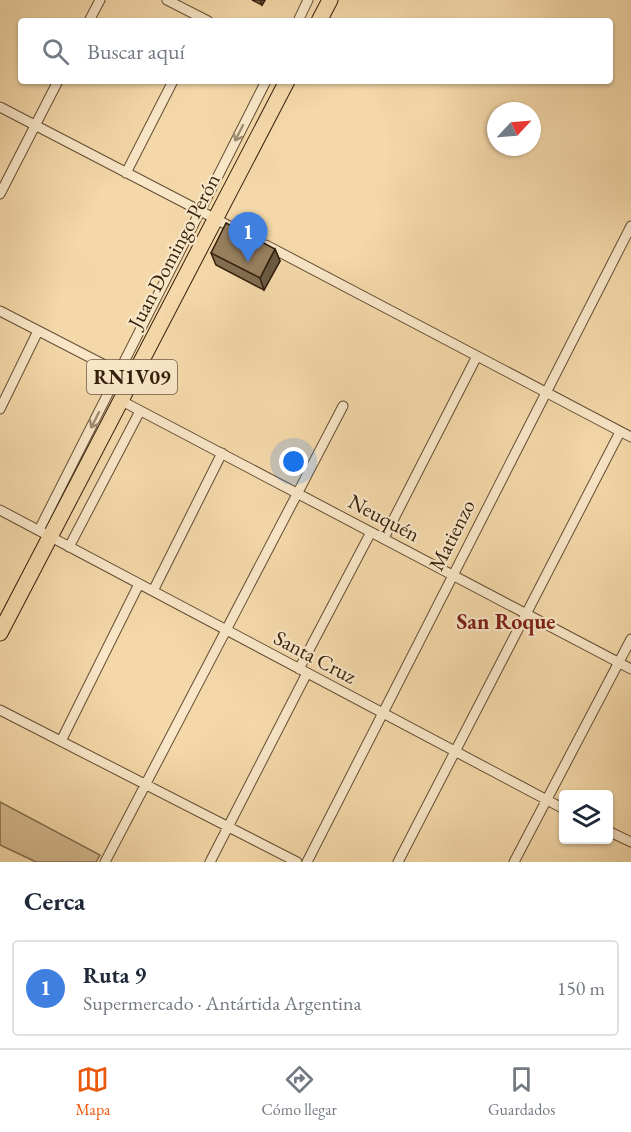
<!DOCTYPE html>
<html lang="es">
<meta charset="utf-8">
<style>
body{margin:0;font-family:"EB Garamond",serif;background:#f6f6f7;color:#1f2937}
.controls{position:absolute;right:18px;bottom:18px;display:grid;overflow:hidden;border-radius:6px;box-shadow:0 2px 4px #0004}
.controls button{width:54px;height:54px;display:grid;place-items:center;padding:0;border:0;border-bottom:2px solid #e0e1e3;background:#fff;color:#1f2937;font:30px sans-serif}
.compass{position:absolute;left:487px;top:102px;width:54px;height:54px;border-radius:50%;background:#fff;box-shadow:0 2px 4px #0004;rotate:64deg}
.you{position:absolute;left:294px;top:462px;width:21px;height:21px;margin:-15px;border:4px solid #fff;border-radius:50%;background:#1a73e8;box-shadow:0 0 0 9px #1a73e833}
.badge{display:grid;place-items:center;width:39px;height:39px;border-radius:50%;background:#ea580c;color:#fff;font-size:20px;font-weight:700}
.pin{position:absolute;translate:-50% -50px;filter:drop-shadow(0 2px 3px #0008)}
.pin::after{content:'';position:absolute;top:32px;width:21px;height:18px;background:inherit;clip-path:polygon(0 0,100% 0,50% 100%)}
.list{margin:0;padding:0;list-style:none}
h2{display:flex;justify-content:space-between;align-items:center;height:78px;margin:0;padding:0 24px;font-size:26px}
h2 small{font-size:20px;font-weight:400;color:#747a83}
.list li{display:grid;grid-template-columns:39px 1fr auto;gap:18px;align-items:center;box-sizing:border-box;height:96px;margin:0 12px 12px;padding:0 12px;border:2px solid #e0e1e3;border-radius:6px}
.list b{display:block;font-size:22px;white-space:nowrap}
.list p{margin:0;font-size:20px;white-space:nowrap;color:#747a83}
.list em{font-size:20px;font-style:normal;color:#747a83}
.icon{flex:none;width:33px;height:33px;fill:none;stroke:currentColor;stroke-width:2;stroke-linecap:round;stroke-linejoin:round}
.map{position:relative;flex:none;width:631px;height:862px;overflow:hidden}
.search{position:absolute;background:#fff;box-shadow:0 2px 4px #0004;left:18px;right:18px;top:18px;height:66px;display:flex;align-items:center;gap:15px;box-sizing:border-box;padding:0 21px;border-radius:6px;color:#747a83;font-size:22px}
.sheet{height:186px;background:#fff}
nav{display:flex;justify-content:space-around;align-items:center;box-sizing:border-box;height:84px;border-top:2px solid #e0e1e3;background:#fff;font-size:16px;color:#747a83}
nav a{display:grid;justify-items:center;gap:3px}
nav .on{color:#ea580c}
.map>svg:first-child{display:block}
</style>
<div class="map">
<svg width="631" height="862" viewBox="0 0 631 862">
<rect width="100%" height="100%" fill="#f4d8a9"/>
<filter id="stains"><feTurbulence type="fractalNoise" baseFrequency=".00333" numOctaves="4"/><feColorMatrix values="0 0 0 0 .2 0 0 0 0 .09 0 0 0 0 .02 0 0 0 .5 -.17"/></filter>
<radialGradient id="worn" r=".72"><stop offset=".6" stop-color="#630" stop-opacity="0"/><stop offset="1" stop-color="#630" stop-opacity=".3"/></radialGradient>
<path fill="#d3b98e" stroke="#846c4d" stroke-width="1.5" d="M 0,802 L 100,855 L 96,862 L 36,862 L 0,845 Z"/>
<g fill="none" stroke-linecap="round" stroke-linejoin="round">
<defs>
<path id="street" d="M 167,0 L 208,21
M 89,21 L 100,0
M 298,21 L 308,0
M 0,107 L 235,229
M 126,173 L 173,81
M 0,194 L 58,81
M 266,245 L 631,437
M 0,311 L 124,375
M 120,400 L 631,669
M 0,409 L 38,331
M 0,510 L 564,809
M 39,530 L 266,81
M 384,538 L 477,356
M 69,547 L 140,411
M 153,591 L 222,453
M 299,669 L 371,532
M 0,710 L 297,862
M 61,741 L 139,584
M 608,831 L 631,842
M 105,862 L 343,406
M 210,862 L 307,673
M 307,862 L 631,226
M 398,862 L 620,432
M 514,862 L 631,639"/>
<path id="primary" d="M 319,21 L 330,0
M 0,633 L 287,81"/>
</defs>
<use href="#street" stroke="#644d33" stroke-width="11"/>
<use href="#primary" stroke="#341f0c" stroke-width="17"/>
<use href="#street" stroke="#f8e6c7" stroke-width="9"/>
<use href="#primary" stroke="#f4d8a9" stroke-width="15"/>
</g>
<path fill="#836d51" stroke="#341f0c" stroke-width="1.5" d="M 252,0 L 265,0 L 262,5 Z
M 275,249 L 280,261 L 264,290 L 216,265 L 211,253 Z"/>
<path fill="#6a5942" stroke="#341f0c" stroke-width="1.5" d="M 260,0 L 265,0 L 262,5 Z
M 275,249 L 280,261 L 264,290 L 260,278 Z"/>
<path fill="#987f5e" stroke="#341f0c" stroke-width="1.5" d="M 226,223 L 275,249 L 260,278 L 211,253 Z"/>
<defs><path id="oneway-shaft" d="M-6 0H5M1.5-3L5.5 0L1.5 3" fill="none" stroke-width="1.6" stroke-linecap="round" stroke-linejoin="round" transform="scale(1.5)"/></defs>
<g stroke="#a08c73">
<use href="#oneway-shaft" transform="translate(239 133) rotate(117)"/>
<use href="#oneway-shaft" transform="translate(95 420) rotate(117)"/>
</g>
<g text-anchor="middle" stroke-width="4.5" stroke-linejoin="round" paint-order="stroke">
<rect fill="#f8e6c7" stroke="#6f5b44" stroke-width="1.5" x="87" y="360" width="90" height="34" rx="4.5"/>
<g font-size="20" font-weight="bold" fill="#341f0c">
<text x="132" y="384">RN1V09</text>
</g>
<g font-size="21" fill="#341f0c" stroke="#f8e6c7">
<text transform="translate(174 251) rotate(-62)" y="7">Juan Domingo Perón</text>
<text transform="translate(384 518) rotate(28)" y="7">Neuquén</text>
<text transform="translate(452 535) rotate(-63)" y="7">Matienzo</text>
<text transform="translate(315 657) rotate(28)" y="7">Santa Cruz</text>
</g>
<g font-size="22" font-weight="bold" fill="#7a1f14" stroke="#f8e6c7">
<text x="506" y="629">San Roque</text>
</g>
</g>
<rect width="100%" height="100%" filter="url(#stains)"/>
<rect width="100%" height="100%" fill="url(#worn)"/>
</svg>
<div class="controls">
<button><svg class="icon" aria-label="layers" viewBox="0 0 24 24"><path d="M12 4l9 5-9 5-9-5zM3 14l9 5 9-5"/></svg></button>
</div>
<svg class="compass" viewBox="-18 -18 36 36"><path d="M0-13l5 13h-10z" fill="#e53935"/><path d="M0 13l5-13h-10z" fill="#747a83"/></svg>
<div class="you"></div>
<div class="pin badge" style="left:248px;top:262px;background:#3f7fe0">1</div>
<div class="search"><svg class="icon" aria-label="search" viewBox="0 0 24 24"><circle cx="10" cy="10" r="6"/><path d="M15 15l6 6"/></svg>Buscar aquí</div>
</div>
<section class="sheet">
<h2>Cerca<small></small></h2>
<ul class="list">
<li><span class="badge" style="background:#3f7fe0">1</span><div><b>Ruta 9</b><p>Supermercado · Antártida Argentina</p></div><em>150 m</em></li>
</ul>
</section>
<nav>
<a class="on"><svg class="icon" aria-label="map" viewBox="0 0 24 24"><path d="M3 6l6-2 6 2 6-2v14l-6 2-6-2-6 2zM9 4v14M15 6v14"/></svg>Mapa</a>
<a><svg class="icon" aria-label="directions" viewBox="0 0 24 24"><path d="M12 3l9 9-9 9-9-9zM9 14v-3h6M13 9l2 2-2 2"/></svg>Cómo llegar</a>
<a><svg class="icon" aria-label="saved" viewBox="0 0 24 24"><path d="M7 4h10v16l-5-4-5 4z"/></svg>Guardados</a>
</nav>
